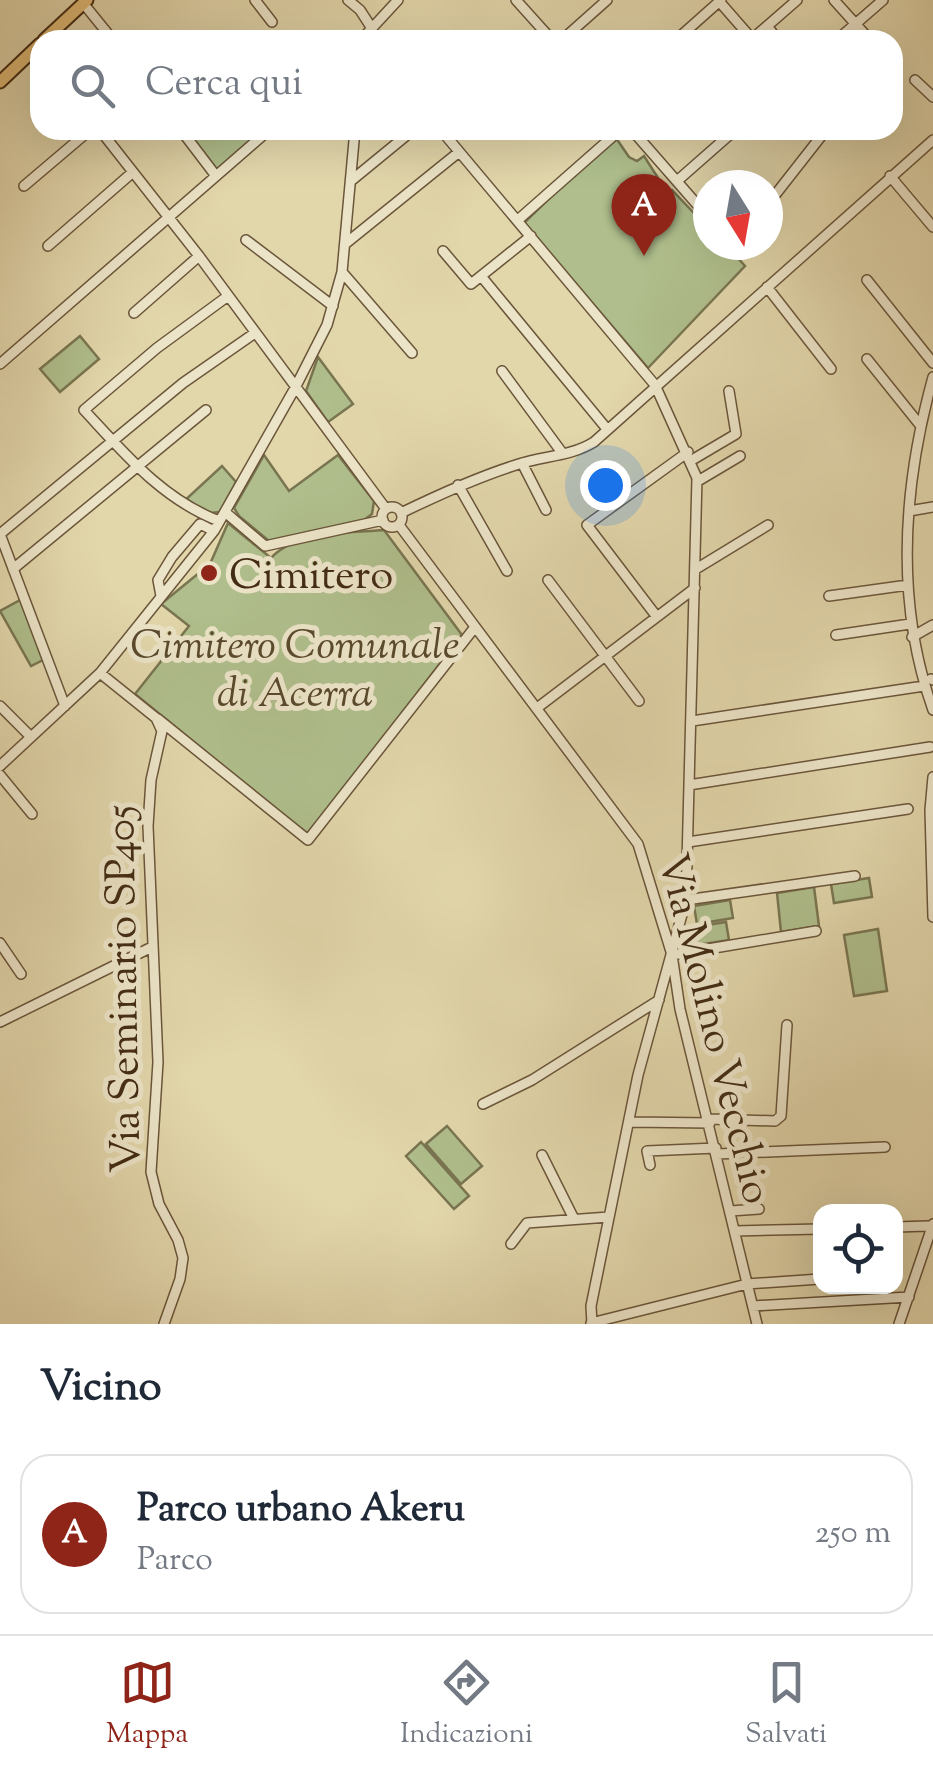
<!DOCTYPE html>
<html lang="it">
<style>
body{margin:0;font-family:"Sorts Mill Goudy",serif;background:#f2f2f3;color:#1f2937}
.controls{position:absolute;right:30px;bottom:30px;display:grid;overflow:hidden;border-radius:20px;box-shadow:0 10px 40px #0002}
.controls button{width:90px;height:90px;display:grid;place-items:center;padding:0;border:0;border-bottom:2px solid #e0e1e3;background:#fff;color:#1f2937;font:50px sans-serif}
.compass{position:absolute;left:693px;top:170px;width:90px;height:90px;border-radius:50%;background:#fff;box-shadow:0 10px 40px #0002;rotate:169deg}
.you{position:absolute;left:605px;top:485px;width:35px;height:35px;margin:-25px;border:8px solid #fff;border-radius:50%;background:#1a73e8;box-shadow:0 0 0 15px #1a73e833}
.badge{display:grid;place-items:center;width:65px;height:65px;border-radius:50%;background:#8f2418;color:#fff;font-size:32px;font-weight:700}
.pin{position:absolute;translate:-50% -82px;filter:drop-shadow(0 2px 5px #0008)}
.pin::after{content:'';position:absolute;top:52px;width:35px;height:30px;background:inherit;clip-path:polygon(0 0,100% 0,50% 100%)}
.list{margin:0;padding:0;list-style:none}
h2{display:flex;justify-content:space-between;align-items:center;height:130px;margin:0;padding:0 40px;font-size:42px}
h2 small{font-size:32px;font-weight:400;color:#747a83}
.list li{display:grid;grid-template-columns:65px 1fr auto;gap:30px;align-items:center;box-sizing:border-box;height:160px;margin:0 20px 20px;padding:0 20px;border:2px solid #e0e1e3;border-radius:30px}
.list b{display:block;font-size:38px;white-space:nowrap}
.list p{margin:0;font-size:32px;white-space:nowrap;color:#747a83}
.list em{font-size:32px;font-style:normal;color:#747a83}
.icon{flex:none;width:55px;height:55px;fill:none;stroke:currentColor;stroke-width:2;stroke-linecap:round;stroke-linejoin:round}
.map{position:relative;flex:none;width:933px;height:1324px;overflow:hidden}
.search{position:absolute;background:#fff;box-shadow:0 10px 40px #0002;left:30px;right:30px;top:30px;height:110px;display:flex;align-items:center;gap:25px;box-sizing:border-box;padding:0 35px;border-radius:30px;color:#747a83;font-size:38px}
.sheet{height:310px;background:#fff}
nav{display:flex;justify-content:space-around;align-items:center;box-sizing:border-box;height:140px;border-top:2px solid #e0e1e3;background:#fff;font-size:28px;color:#747a83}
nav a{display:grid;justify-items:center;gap:5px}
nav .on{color:#8f2418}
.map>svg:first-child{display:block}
</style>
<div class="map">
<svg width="933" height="1324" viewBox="0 0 933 1324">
<rect width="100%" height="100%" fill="#e2d6ab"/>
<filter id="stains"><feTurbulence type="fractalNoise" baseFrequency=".002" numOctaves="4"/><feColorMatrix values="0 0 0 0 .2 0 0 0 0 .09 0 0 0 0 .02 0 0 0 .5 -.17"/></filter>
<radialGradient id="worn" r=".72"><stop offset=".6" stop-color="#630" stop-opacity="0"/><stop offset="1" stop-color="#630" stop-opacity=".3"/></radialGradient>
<path fill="#afbe8c" stroke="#797550" stroke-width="2.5" d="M 186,130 L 263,130 L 217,170 Z
M 614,135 L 629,157 L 637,161 L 644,156 L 667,192 L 672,190 L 708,228 L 708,245 L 726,245 L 745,266 L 648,368 L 524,223 Z
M 80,336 L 99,359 L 60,392 L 40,369 Z
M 318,357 L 353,404 L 328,422 L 306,391 Z
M 264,455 L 289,491 L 338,455 L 374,501 L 372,514 L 364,520 L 269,541 L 239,516 L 234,508 Z
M 222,466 L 236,482 L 220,512 L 210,513 L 182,503 Z
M 228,523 L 271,558 C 295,531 351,533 384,530 L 462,635 L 308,835 L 135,694 L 189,626 L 161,604 L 210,564 Z
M 22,599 L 45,659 L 31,666 L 0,611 Z
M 869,878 L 872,897 L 834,903 L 831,884 Z
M 814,887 L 819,926 L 781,932 L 777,893 Z
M 730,900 L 733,918 L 697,924 L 694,906 Z
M 726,922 L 729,940 L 691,946 L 688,928 Z
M 878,929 L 887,991 L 854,996 L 844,935 Z
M 447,1126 L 482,1166 L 461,1184 L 426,1144 Z
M 421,1142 L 469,1196 L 454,1209 L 406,1156 Z"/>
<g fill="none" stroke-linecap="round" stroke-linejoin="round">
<defs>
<path id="minor" d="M 255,0 L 272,22
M 348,0 L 360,10 L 371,27
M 516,0 L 552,40
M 718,0 L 752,39
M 834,0 L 870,40
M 83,3 L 113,40
M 767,26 L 778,40
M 361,40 L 398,0
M 562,40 L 607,0
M 676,40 L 721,0
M 751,40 L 797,0
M 837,40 L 883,0
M 915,80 L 933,97
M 100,130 L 199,256 L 386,509
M 181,130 L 216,176
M 441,130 L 655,385 L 697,478 L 686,900 L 638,1075 L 591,1306 L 592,1324
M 632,130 L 708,217
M 890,176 L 933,227
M 352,180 L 413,130
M 677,181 L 735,130
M 24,186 L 90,130
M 768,204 L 826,130
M 519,219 L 620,130
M 246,240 L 333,306
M 345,244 L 459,152
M 48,246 L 133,172
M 443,251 L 471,284 L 481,276 L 607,429
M 342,272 L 412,353
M 481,276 L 531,236
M 867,280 L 933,363
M 767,287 L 831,369
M 134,313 L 199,256
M 867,359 L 920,425
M 0,364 L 269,130
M 502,371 L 563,454
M 933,377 C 903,486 895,603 933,710
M 692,460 L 736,434 L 729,391
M 522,463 L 546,510
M 698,481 L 740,456
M 458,485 L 507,571
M382 517a10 10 0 1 1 20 0a10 10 0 1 1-20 0Z
M 909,511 L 933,507
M 225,512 L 265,546 L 383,520
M 401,513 C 440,494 477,477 519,464 C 544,456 572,456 594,442 L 933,140
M 219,521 C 162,499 125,454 84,410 L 157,348 L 228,296
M 399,525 L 638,844 L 672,955 L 680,1009 L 757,1324
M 13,569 L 206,410
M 696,569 L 768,525
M 548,580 L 639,701
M 161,596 L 158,580 L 172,557 L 200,524 L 214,531
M 829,596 L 908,585
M 657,617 L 587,525 L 688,452
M 836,635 L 910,624
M 912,637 L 933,625
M 100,673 L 156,718 L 162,731 L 151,780 L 148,826 L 158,1062 L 151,1172 L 159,1204 L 178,1240 L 183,1258 L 180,1279 L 164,1324
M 931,679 L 933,680
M 0,706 L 31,737
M 65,706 L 0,534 L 183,383 L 255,333
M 537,708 L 695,588
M 158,719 L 308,840 L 475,627
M 692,721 L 924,686
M 0,766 L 100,673 L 214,531 L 295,388 L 327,325 L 342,272 L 355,130
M 0,775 L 32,814
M 933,777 L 930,810 L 933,917
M 689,785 L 930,747
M 688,842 L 908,809
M 686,900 L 855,876
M 0,943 L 21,974
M 672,955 L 816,931
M 0,1022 L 152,947
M 483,1104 L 532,1080 L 659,1000
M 709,1119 L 775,1121 L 781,1116 L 787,1025
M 632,1122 L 710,1123
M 717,1154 L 885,1147
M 542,1155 L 574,1219
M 650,1165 L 647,1151 L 716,1148
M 730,1211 L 759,1209
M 896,1227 L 928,1226
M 735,1231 L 820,1229
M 511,1244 L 527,1223 L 609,1217
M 753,1306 L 909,1297
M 591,1323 L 747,1284 L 820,1279
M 899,1324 L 933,1224"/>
<path id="major" d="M 44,40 L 87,0
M 0,82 L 40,44"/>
</defs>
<use href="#minor" stroke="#6b563a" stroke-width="12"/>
<use href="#major" stroke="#432c14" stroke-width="15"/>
<use href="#minor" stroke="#ece4c8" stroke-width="9"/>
<use href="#major" stroke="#e1bb76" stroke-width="11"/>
</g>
<circle fill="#8f2418" stroke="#ece4c8" stroke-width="4" cx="209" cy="573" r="10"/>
<g text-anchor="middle" stroke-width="10" stroke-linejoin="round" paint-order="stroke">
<g font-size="42" fill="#432c14" stroke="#ece4c8" text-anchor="start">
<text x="229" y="588">Cimitero</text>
</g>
<g font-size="42" font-style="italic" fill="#59492c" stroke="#ece4c8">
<text x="295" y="658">Cimitero Comunale<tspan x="295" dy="48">di Acerra</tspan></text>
</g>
<g font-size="42" fill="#432c14" stroke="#ece4c8">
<text transform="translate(121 989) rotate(-91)" y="15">Via Seminario SP405</text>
<text transform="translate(717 1028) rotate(76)" y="15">Via Molino Vecchio</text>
</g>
</g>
<rect width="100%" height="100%" filter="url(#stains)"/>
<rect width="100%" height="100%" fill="url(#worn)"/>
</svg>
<div class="controls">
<button><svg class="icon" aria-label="locate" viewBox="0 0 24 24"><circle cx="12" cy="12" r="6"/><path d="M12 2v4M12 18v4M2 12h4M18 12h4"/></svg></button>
</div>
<svg class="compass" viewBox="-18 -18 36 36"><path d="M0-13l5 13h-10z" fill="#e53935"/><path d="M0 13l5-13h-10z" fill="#747a83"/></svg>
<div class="you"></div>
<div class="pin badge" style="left:644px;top:256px">A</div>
<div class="search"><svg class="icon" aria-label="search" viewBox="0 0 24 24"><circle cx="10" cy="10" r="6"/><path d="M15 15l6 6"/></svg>Cerca qui</div>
</div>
<section class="sheet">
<h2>Vicino<small></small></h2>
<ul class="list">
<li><span class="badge">A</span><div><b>Parco urbano Akeru</b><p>Parco</p></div><em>250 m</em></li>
</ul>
</section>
<nav>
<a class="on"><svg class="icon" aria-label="map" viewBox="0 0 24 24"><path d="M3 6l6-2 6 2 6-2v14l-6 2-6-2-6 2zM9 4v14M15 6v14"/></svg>Mappa</a>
<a><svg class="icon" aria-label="directions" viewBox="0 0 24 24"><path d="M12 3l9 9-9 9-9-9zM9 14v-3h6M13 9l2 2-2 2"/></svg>Indicazioni</a>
<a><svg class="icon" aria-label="saved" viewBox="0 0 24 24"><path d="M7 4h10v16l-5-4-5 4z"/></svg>Salvati</a>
</nav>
